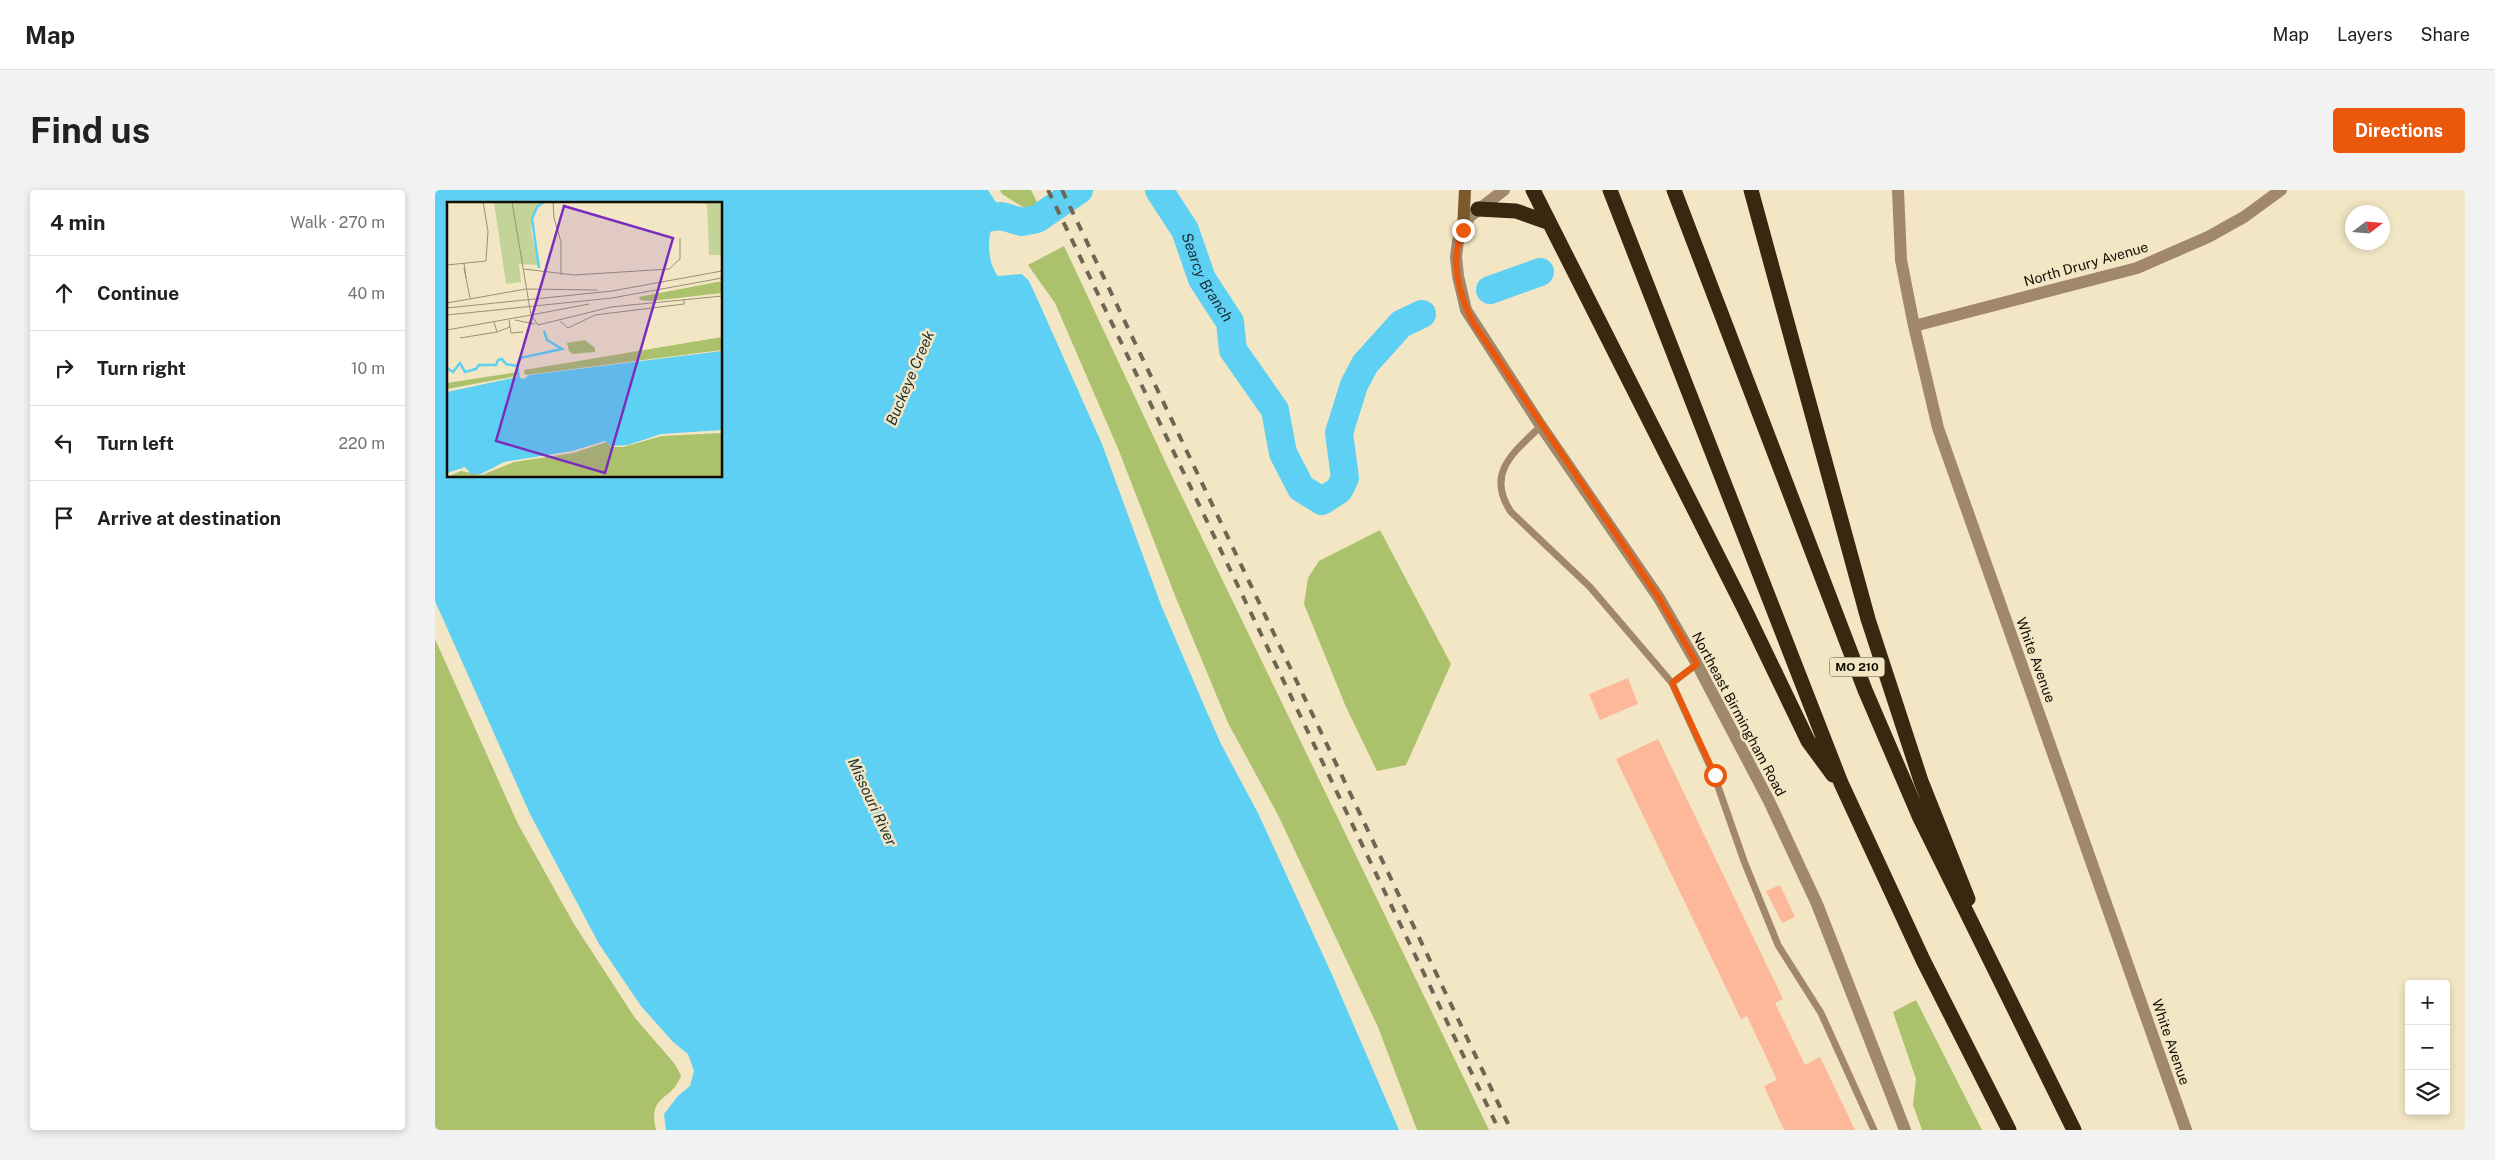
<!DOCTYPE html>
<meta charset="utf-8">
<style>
body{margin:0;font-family:"Public Sans",sans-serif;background:#f2f2f2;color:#202124}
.controls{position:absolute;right:15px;bottom:15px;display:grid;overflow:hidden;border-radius:5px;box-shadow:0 2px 8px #0003}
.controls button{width:45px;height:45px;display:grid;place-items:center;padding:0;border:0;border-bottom:1px solid #e0e0e0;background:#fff;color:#202124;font:25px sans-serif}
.compass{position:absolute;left:1910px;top:15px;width:45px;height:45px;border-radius:50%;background:#fff;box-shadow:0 2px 8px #0003;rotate:74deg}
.stop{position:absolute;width:15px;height:15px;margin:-11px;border:4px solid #ea580c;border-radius:50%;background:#fff}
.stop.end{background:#ea580c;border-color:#fff;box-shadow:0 1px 5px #0008}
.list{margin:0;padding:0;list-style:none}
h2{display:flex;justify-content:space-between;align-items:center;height:65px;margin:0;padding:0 20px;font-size:21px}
h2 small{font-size:16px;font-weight:400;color:#757577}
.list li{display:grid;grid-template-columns:32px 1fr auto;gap:15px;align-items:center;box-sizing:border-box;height:75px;padding:0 20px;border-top:1px solid #e0e0e0}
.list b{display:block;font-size:19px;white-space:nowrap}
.list em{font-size:16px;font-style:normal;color:#757577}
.icon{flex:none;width:28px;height:28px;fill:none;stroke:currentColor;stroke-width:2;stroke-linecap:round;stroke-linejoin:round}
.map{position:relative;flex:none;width:2030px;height:940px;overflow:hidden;border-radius:5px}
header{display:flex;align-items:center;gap:30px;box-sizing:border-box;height:70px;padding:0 25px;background:#fff;border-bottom:1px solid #e0e0e0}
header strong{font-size:24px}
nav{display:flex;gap:28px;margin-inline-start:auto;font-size:18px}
.intro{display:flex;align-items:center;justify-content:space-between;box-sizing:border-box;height:120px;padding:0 30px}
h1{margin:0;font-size:35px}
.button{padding:12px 22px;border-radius:5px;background:#ea580c;color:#fff;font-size:18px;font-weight:700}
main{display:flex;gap:30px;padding:0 30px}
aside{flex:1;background:#fff;border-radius:5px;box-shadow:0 2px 8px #0003}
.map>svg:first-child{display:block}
</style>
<header>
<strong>Map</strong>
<nav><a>Map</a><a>Layers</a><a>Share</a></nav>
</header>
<div class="intro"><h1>Find us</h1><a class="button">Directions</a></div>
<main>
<aside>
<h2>4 min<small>Walk · 270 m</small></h2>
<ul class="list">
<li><svg class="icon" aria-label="ahead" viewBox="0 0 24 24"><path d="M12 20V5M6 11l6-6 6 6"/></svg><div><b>Continue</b></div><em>40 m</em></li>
<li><svg class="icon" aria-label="right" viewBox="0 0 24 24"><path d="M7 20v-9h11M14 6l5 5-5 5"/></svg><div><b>Turn right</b></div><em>10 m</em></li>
<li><svg class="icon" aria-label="left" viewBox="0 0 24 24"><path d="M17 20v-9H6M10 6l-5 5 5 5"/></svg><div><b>Turn left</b></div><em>220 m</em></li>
<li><svg class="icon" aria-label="arrive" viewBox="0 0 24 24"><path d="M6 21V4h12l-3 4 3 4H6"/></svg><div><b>Arrive at destination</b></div></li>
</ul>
</aside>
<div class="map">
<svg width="2030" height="940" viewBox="0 0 2030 940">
<rect width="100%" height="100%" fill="#f3e6c5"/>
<path fill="#acc16b" d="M 565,0 L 596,0 L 604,16 L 594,21 L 567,4 Z
M 629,56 L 737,286 L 1054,940 L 982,940 L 943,837 L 843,625 L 793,533 L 741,408 L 684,261 L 620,113 L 593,75 Z
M 945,340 L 1016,474 L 971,575 L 942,581 L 911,517 L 869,414 L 873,388 L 884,371 Z
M 0,449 L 83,634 L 139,734 L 200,828 L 239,873 L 246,885 C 238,912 212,903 221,940 L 0,940 Z
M 1481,810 L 1547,940 L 1487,940 L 1478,915 L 1481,889 L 1458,822 Z"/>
<path fill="#5dd0f3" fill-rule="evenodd" d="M 0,0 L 553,0 C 559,10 568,19 565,31 L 557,36 C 552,50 553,74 563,86 L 587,84 L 594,91 L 601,106 L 667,254 L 726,415 L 768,513 L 786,554 L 824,625 L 898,787 L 964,940 L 231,940 L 229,924 L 243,906 L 255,896 L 259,881 L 253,864 L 238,852 L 206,816 L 164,754 L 95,624 L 0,411 ZM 14,14 L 286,14 L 286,286 L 14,286 Z"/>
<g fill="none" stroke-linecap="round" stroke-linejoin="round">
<g stroke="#5dd0f3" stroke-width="28">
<path id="s1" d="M 724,0 L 750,40 L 767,89 L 795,132 L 798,160 L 840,220 L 848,263 L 866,298 L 887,311 L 904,300 L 910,288 L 904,243 L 919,195 L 930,174 L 966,134 L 987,124"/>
<path d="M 537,43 L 549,28 L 566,26 L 587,32 L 602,29 L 644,0"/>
<path d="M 1055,100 L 1105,82"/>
</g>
</g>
<path fill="#fdb799" d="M 1193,488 L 1203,514 L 1165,530 L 1154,504 Z
M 1223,549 L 1348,809 L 1340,813 L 1370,875 L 1385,867 L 1420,940 L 1349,940 L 1329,896 L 1342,890 L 1312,826 L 1306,829 L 1181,569 Z
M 1345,695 L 1360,727 L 1347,733 L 1331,701 Z"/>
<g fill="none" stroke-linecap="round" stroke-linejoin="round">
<path stroke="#a1876b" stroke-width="7" d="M 1106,236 C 1079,262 1050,283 1076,322 L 1155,397 L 1237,493 L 1279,585 L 1309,671 L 1343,755 L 1386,823 L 1439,940
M 1237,493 L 1262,474"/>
<path stroke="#a1876b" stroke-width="12" d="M 1069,0 L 1034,27 L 1023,51 L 1021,67 L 1023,86 L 1031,120 L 1106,236 L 1224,408 L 1262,474 L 1334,611 L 1382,714 L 1470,940
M 1463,0 L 1466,70 L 1479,136 L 1503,238 L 1751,940
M 1479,136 L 1702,78 L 1773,47 L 1809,27 L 1846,0"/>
<path stroke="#7e592d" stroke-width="12" d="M 1028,40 L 1030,0"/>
<path stroke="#3a2710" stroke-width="15" d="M 1098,0 L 1310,420 L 1373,551 L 1398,585
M 1175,0 L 1406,593 L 1488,770 L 1574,940
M 1239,0 L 1430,500 L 1485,628 L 1639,940
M 1316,0 L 1433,429 L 1486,591 L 1533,709
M 1043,19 L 1081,21 L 1112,32"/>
<path stroke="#6e6652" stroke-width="4" stroke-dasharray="9 9" stroke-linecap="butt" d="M 613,0 L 1064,940
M 627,0 L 1076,940"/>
</g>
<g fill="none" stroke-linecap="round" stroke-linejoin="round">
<path stroke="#ea580c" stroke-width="6" d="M 1028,40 C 1014,71 1024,105 1039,134 L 1224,408 L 1262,474 L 1237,493 L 1280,585"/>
</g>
<g text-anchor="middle" stroke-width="5" stroke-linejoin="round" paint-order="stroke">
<rect fill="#f3e6c5" stroke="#564f3e" stroke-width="1" x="1394.5" y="467.5" width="55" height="19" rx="4"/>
<g font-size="12" font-weight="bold" fill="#120e04">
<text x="1422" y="481">MO 210</text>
</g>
<g font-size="14" fill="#120e04" stroke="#f3e6c5">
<text transform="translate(1651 74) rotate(-16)" y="5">North Drury Avenue</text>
<text transform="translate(1601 470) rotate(70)" y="5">White Avenue</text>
<text transform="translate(1304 524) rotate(62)" y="5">Northeast Birmingham Road</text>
<text transform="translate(1736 852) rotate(71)" y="5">White Avenue</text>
</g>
<g font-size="15" font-style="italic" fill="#1a2e35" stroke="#f3e6c5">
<text dy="5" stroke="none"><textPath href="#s1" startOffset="100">Searcy Branch</textPath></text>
<text transform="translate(475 188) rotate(-67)" y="5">Buckeye Creek</text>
<text transform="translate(437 612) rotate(65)" y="5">Missouri River</text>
</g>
</g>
<g transform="translate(12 12)">
<rect width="275" height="275" fill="#f3e6c5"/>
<path d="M 47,0 L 97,0 L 90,5 L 85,17 L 84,29 L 92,63 L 72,62 L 74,80 L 59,82 ZM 239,0 L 275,0 L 275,53 L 262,53 L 260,2 Z" fill="#c4d499"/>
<path d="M 275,79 L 275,91 L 204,99 L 193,98 L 192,95 ZM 275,135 L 275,148 L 78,173 L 77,168 ZM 138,138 L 148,146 L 148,150 L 126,152 L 122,149 L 120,141 ZM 71,170 L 69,174 L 0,187 L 0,181 ZM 275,231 L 275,275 L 0,275 L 14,269 L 35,273 L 67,260 L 126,251 L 160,240 L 164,245 L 176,245 L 215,234 Z" fill="#acc16b"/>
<path d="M 275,149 L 275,228 L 214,232 L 181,243 L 164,244 L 158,239 L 125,249 L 57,260 L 34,272 L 24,272 L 18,265 L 0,271 L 0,190 L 70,175 L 77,177 L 82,173 Z" fill="#5dd0f3"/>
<path fill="none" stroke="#5dd0f3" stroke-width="2.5" d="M 92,66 L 85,17 L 90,5 L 97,0M 70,164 L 73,156 L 115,147 L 100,138 L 97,129M 0,166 L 6,170 L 13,161 L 18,170 L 29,167 L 32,163 L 49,163 L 51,158 L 55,157 L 59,162 L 70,164 L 72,178"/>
<path fill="none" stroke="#999078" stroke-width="1" d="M 65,0 L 84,113 L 91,123 L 164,105 L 275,94M 106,0 L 107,16 L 114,40 L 114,73M 17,61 L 19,76M 0,63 L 39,59 L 41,29 L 36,0M 17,66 L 23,96M 77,67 L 127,73 L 222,67 L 233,57 L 233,36M 79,87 L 150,88M 0,101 L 79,87M 0,106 L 165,89 L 275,69M 0,113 L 165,96 L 275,76M 84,113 L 142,102M 62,118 L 64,131 L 76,130M 68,118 L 88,122M 113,119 L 121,126 L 148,113 L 237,102 L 237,98M 47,120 L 50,130 L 63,125M 0,128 L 84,113M 13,136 L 50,130"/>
<path fill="#7b2cbf" fill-opacity="0.15" stroke="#7b2cbf" stroke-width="2.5" d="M 117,4 L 226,36 L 158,271 L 49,239 Z"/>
<rect width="275" height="275" fill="none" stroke="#120e04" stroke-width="2.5"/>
</g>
</svg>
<div class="controls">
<button>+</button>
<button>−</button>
<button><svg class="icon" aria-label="layers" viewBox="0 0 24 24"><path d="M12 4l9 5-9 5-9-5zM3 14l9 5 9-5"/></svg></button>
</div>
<svg class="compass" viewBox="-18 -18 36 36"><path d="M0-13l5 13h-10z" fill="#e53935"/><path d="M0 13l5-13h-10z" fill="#757577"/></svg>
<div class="stop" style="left:1280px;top:585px"></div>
<div class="stop end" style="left:1028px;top:40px"></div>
</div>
</main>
